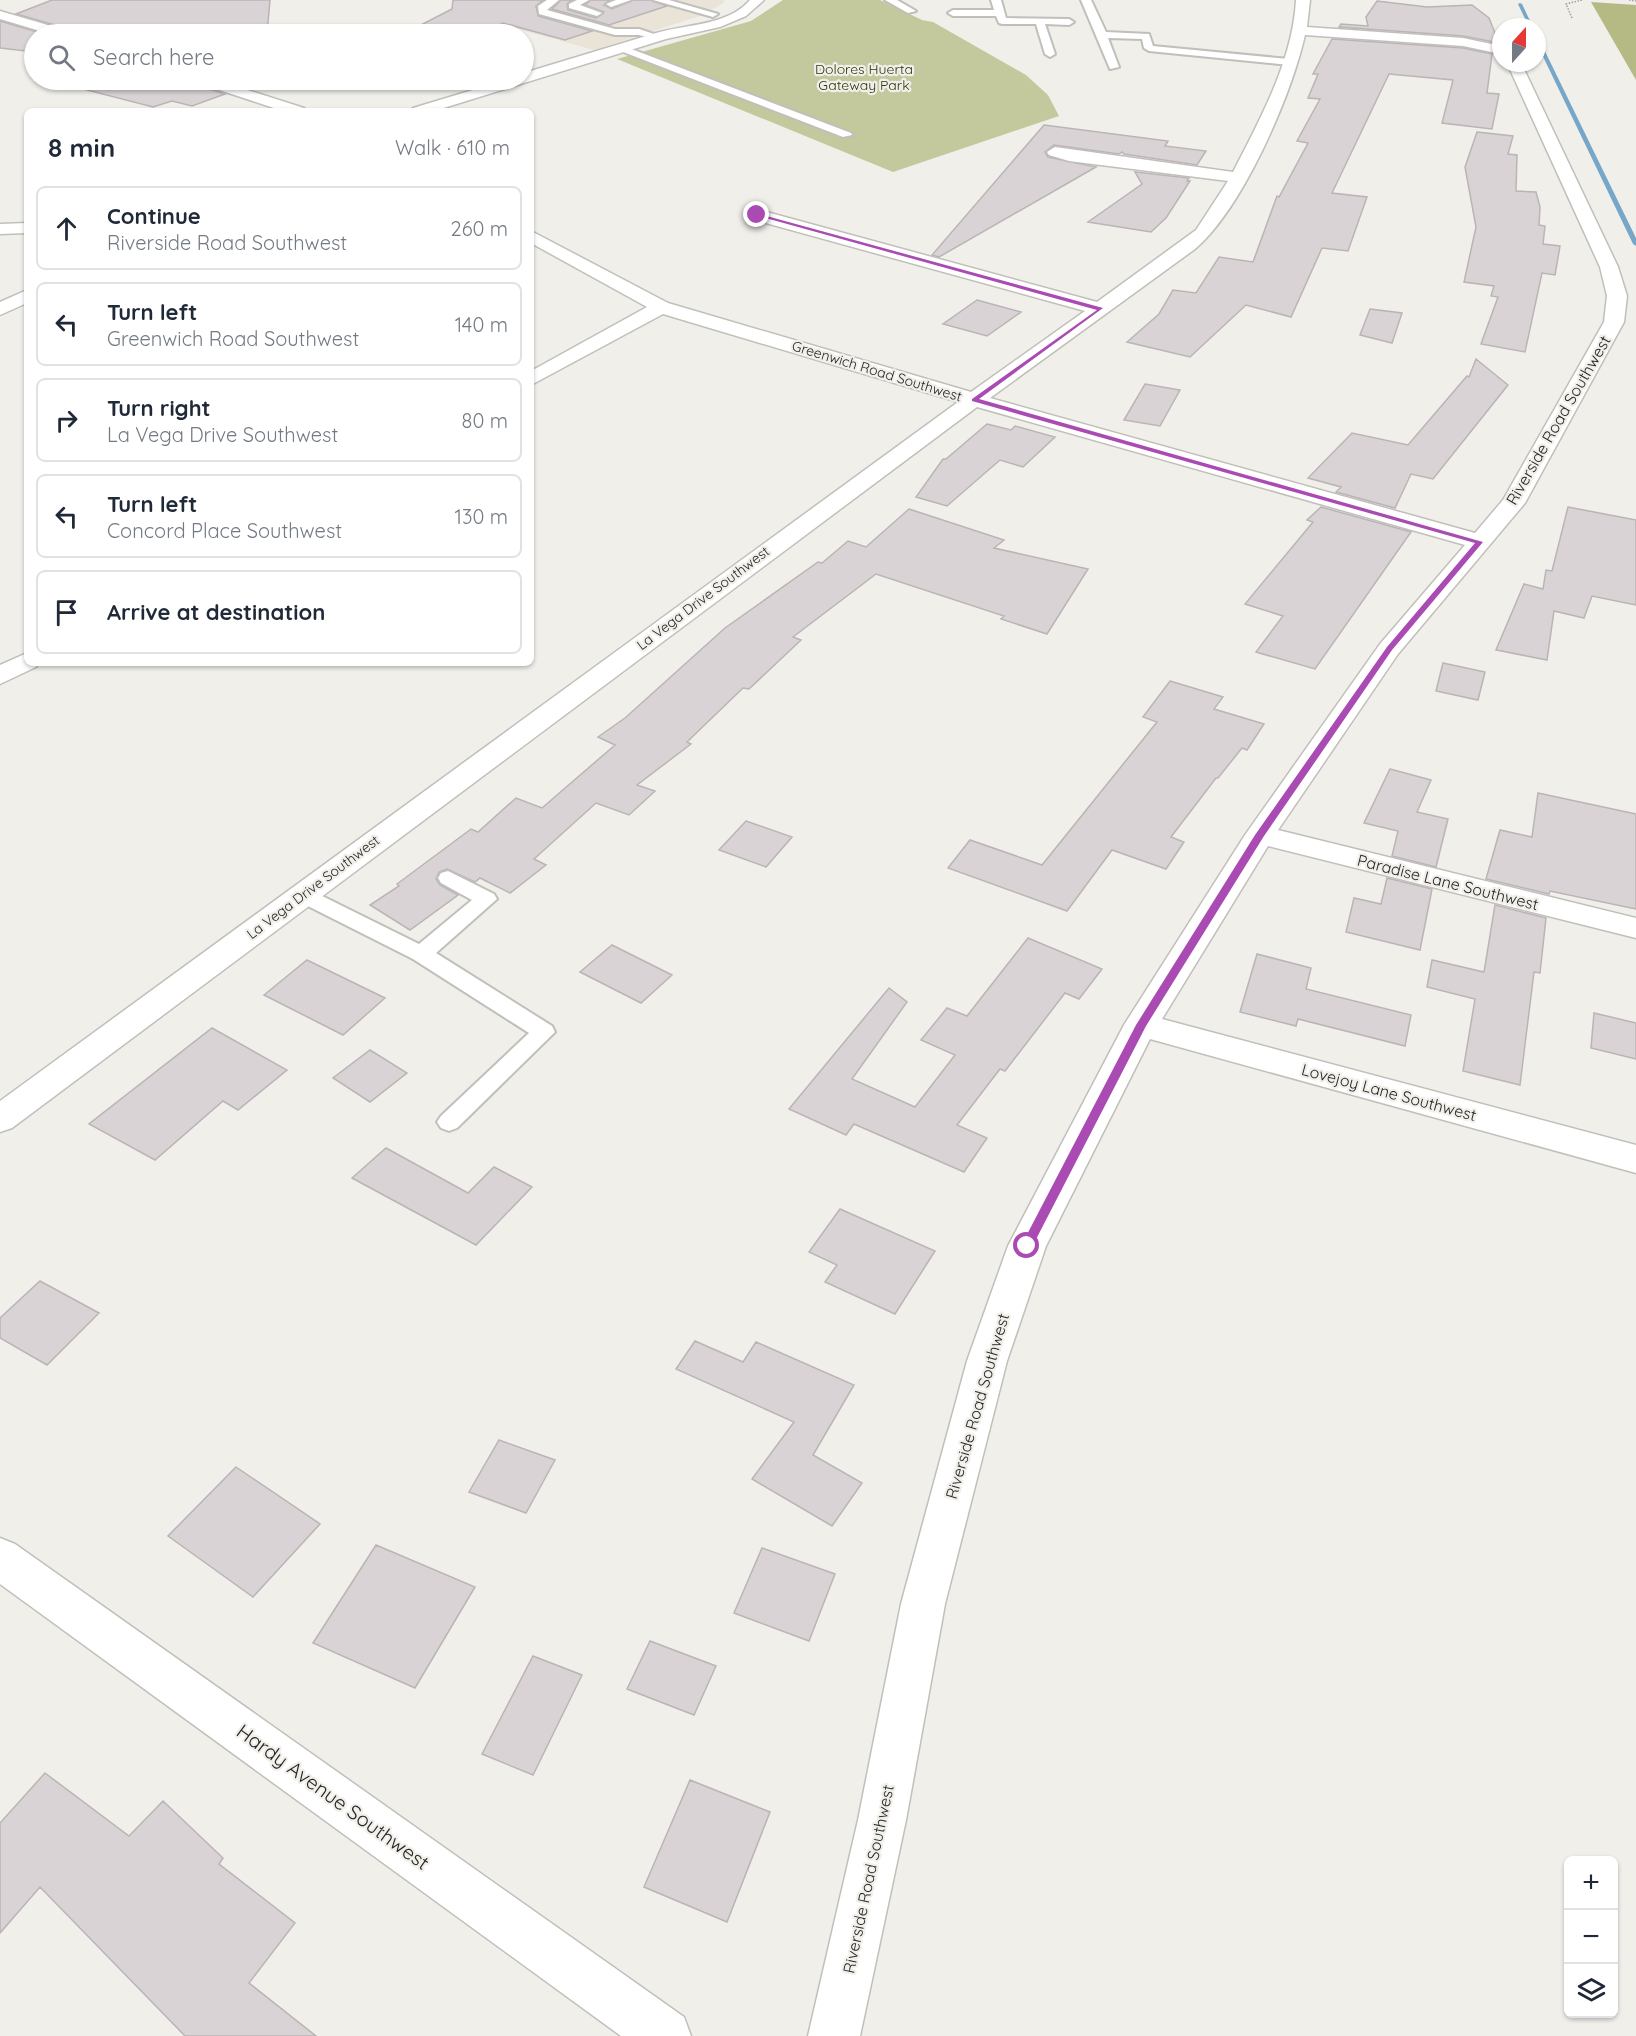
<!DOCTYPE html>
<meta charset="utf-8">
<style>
body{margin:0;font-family:Quicksand,sans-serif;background:#f6f6f7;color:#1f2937}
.controls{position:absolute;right:18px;bottom:18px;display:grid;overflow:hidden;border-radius:9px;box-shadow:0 2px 4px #0004}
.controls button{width:54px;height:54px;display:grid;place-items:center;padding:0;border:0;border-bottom:2px solid #e0e1e3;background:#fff;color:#1f2937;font:30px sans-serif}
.compass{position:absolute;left:1492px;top:18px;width:54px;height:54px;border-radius:50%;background:#fff;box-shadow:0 2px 4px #0004;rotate:21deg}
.stop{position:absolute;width:18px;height:18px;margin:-14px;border:4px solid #aa4bb4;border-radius:50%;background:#fff}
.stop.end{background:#aa4bb4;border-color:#fff;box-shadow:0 2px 6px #0008}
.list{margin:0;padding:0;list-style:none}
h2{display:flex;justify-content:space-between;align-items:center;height:78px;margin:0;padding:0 24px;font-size:26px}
h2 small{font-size:20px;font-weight:400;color:#747a83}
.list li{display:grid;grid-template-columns:39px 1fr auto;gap:18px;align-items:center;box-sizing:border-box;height:84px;margin:0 12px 12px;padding:0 12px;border:2px solid #e0e1e3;border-radius:9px}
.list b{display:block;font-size:22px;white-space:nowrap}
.list p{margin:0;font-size:20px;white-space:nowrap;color:#747a83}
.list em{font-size:20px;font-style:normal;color:#747a83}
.icon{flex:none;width:33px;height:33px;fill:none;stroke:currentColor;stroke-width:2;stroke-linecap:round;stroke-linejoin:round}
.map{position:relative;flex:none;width:1636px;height:2036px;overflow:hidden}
.search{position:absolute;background:#fff;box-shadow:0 2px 4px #0004;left:24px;top:24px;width:510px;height:66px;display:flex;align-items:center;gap:15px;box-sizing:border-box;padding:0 21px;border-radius:33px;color:#747a83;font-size:22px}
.panel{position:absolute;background:#fff;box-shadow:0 2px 4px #0004;left:24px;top:108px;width:510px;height:558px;border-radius:9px}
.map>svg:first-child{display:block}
</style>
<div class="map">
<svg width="1636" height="2036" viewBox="0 0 1636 2036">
<rect width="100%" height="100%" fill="#f1efea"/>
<path fill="#eae3d8" d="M 494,0 L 723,0 L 725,2 L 703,15 L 594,50 L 514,28 L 488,34 L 449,23 Z"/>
<path fill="#c4c89d" d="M 783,0 L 880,0 L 922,20 L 933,22 L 1026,75 L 1048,95 L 1059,116 L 893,172 L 617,59 L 751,21 Z"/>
<path fill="#b5ba84" d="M 1591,2 L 1636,5 L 1636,80 Z"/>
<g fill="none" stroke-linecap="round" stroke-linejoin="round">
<path fill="#76a7c8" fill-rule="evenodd" d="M 1520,3 L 1522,4 L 1533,27 L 1529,27 L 1518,4 Z
M 1537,38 L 1539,39 L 1636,238 L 1636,246 L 1633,244 L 1537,44 Z"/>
</g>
<path fill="#d9d3d5" stroke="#bab4b6" stroke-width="1.5" d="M 52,0 L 270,0 L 267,34 L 72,34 L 69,29 L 16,14 Z
M 453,0 L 543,0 L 536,6 L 538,16 L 592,31 L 565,40 L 503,23 L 482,34 L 415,28 L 452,9 Z
M 561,0 L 572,0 L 567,4 L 568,10 L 596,18 L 604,12 L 585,5 L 591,0 L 610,0 L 604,5 L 612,9 L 633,0 L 651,0 L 667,6 L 609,25 L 552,9 Z
M 1377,1 L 1427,7 L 1472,5 L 1489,18 L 1495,33 L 1494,42 L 1463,36 L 1339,27 L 1341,24 L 1368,26 L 1366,17 Z
M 0,21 L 44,34 L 34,34 L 34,52 L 0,48 Z
M 1332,39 L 1463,48 L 1492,54 L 1487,93 L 1499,94 L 1492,129 L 1442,123 L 1453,80 L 1389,74 L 1332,193 L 1367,197 L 1348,251 L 1322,248 L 1291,317 L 1246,305 L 1190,357 L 1127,342 L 1159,314 L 1173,290 L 1196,293 L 1219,257 L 1253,262 L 1277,196 L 1279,197 L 1308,143 L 1297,141 L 1320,99 L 1308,98 L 1318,74 L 1313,74 Z
M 62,80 L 194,80 L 197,85 L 225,94 L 192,106 L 172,101 L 153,107 L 56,82 Z
M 222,80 L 263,80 L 245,87 Z
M 1044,125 L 1168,141 L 1165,146 L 1206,151 L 1197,165 L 1124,154 L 1122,152 L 1119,154 L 1054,145 L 1045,152 L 1048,157 L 1096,167 L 939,257 L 932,255 Z
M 1477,132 L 1513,136 L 1508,154 L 1517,155 L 1516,191 L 1536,192 L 1540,207 L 1539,225 L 1545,226 L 1543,244 L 1560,246 L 1555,275 L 1542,273 L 1525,352 L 1481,344 L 1498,297 L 1491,296 L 1494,286 L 1464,282 L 1476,227 L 1465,167 Z
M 1135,172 L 1189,178 L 1187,181 L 1190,181 L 1166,218 L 1151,232 L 1088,222 L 1142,184 Z
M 977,300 L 1021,312 L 987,336 L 943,324 Z
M 1370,309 L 1402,313 L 1392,343 L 1360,335 Z
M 1476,359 L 1508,385 L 1433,479 L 1411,474 L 1395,508 L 1336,492 L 1341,487 L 1308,478 L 1352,433 L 1408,445 L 1467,376 L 1469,377 Z
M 1145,384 L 1180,390 L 1160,426 L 1124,420 Z
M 987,424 L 1011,430 L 1015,426 L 1055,437 L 1023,467 L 1000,460 L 947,506 L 916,497 L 943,459 L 946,459 Z
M 1321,507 L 1411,532 L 1315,669 L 1256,652 L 1283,616 L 1245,604 L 1313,522 L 1307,520 Z
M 1568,507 L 1636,520 L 1636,605 L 1592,596 L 1584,618 L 1554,611 L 1547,660 L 1496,650 L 1524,584 L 1543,589 L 1546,570 L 1552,571 Z
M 909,509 L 1004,540 L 994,548 L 1088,569 L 1047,634 L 1001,619 L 1004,616 L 876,574 L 793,637 L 801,640 L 749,689 L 743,688 L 687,742 L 691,744 L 637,785 L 655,791 L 629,815 L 596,803 L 534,859 L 546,865 L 510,893 L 480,878 L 475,882 L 447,869 L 439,872 L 436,879 L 440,885 L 458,895 L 410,930 L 370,905 L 399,886 L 397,884 L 471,829 L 478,832 L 516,798 L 542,808 L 615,745 L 598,737 L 625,718 L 725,628 L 818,562 L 822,563 L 848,541 L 866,547 Z
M 1443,663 L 1485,672 L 1478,700 L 1436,691 Z
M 1170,681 L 1223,697 L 1214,709 L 1264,724 L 1247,750 L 1242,748 L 1218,778 L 1216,778 L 1171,837 L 1184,842 L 1166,869 L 1112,850 L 1067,911 L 948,868 L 970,840 L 1042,865 L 1157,722 L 1143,717 Z
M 1390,769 L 1431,780 L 1417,812 L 1448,819 L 1436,867 L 1392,856 L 1398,831 L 1364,823 Z
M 1538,793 L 1636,814 L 1636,909 L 1550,891 L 1549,894 L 1486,879 L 1500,830 L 1532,837 Z
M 746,821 L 792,837 L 766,867 L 719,850 Z
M 1387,878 L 1432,889 L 1420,950 L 1346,932 L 1354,898 L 1381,904 Z
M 1495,905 L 1546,918 L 1540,973 L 1534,972 L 1520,1085 L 1463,1071 L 1475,999 L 1427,987 L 1432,960 L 1484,972 Z
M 1028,938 L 1102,969 L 1079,999 L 1065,993 L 1005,1071 L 1000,1069 L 957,1125 L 987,1138 L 964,1172 L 854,1124 L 846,1135 L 789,1109 L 889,988 L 907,1002 L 852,1079 L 915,1107 L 955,1055 L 921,1040 L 947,1008 L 967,1016 Z
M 612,945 L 672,975 L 641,1003 L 580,972 Z
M 1257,954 L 1311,968 L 1306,989 L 1411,1015 L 1405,1046 L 1298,1019 L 1296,1026 L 1240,1012 Z
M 307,960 L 385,998 L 343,1035 L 264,995 Z
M 1594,1013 L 1636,1023 L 1636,1059 L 1591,1048 Z
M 212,1028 L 287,1070 L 238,1110 L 223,1101 L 155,1160 L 89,1124 Z
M 370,1050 L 407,1073 L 370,1102 L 333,1078 Z
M 386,1148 L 468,1193 L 494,1167 L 532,1187 L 476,1245 L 352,1178 Z
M 840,1209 L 935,1251 L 895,1314 L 825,1282 L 837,1265 L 809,1252 Z
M 40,1281 L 99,1313 L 47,1365 L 0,1338 L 0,1318 Z
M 695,1341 L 743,1362 L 756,1342 L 854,1385 L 813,1455 L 862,1483 L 832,1526 L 752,1479 L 794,1422 L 676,1369 Z
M 499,1440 L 555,1460 L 526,1513 L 469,1492 Z
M 236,1467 L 320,1524 L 253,1597 L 168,1536 Z
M 376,1545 L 475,1587 L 415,1688 L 313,1643 Z
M 762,1548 L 835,1574 L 809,1641 L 734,1613 Z
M 650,1641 L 716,1666 L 694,1715 L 627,1689 Z
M 533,1656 L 582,1675 L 533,1775 L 482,1754 Z
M 45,1773 L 129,1836 L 163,1801 L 223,1858 L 219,1864 L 295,1923 L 249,1983 L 316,2036 L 185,2036 L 40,1887 L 0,1933 L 0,1823 Z
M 690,1780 L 770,1812 L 727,1922 L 644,1887 Z"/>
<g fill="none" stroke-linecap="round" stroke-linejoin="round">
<defs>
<path id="lane" d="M 547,0 L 559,0 L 547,10 L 615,29 L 639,29 L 663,37 L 658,40 L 639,35 L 615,35 L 539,14 L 538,6 Z
M 577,0 L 589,0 L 580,5 L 602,13 L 597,16 L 569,8 L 569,4 Z
M 616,0 L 631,0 L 611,7 L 606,4 Z
M 653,0 L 669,0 L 718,14 L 713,17 Z
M 885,0 L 897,0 L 916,11 L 908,13 Z
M 991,0 L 1001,0 L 1006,18 L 1069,19 L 1074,22 L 1069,25 L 1045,24 L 1055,54 L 1050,57 L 1045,54 L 1036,24 L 1002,24 L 999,23 L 996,16 L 953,16 L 948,13 L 953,10 L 994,10 Z
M 1081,0 L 1091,0 L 1106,32 L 1149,34 L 1153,46 L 1289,59 L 1294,62 L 1289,65 L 1149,51 L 1144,48 L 1142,39 L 1108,38 L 1119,67 L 1110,69 Z
M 621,45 L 851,133 L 852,135 L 843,137 L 618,50 L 616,48 Z
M 448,871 L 494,894 L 497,899 L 436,953 L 552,1026 L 555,1032 L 457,1128 L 449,1131 L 441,1128 L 437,1122 L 441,1116 L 529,1033 L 413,959 L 296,900 L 293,895 L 296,890 L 310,890 L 419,944 L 472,900 L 441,883 L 438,878 L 441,873 Z"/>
<path id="street" d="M 1296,0 L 1310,0 L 1307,27 L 1463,38 L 1501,46 L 1501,54 L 1463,46 L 1305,35 C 1291,96 1243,208 1195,249 L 990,398 L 1475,533 L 1503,500 L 1604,322 L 1607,296 L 1600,267 L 1507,63 L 1521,63 L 1618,267 L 1627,296 L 1624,322 L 1525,503 L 1398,654 L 1278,830 L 1636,918 L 1636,938 L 1268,846 L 1162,1019 L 1636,1145 L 1636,1173 L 1150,1039 L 1046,1246 L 1007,1361 L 945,1604 L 906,1820 L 860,2036 L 808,2036 L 858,1820 L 901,1604 L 967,1361 L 1008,1246 L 1124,1025 L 1245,835 L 1380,644 L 1465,545 L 977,407 L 12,1128 L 0,1132 L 0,1101 L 958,402 L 663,314 L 531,385 L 531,371 L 647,307 L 531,243 L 531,231 L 668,303 L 971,392 L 1085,311 L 751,219 L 748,215 L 751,211 L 763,211 L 1097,302 L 1196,230 L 1228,181 L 1069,161 L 1049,155 L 1047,152 L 1055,147 L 1233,172 C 1261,118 1293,59 1296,0 Z
M 0,11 L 68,31 L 70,34 L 50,34 L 0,19 Z
M 196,80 L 216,80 L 304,108 L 307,111 L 283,111 L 198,83 Z
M 27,223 L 27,233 L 0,234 L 0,224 Z
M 27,653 L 27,663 L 39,663 L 36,667 L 0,684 L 0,665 Z
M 0,1538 L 15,1544 L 684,2017 L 691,2036 L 621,2036 L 0,1584 Z"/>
<path id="secondary" d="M 750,0 L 764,0 L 746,16 L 720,27 L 666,39 L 434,111 L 410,111 L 413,108 L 506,80 L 524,80 L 524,73 C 568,60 612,46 656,33 C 686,24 728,26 750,0 Z
M 27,290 L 27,303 L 0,315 L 0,302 Z"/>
</defs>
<use href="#lane" stroke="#c1bfba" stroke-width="4"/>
<use href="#street" stroke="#c1bfba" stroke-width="3"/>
<use href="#secondary" stroke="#c1bfba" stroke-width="3"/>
<path stroke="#a2a09c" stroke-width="1.5" stroke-dasharray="1.5 1.5" stroke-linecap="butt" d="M 1629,0 L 1636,1
M 1572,18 L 1566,4 L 1582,0"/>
<use href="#lane" fill="#fff" fill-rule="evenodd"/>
<use href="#street" fill="#fff" fill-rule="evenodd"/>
<use href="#secondary" fill="#fff" fill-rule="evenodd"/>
</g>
<path fill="#aa4bb4" d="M 759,214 L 1103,308 L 979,399 L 1483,542 L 1392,650 L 1264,836 L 1146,1026 L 1031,1249 L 1027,1250 L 1021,1246 L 1136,1025 L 1255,835 L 1387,647 L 1475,543 L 972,401 L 972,399 L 1097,310 L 755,215 Z"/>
<g text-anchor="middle" stroke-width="4.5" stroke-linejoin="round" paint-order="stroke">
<g font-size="14" fill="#33350b" stroke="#f1efea">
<text x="864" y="74">Dolores Huerta<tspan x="864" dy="16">Gateway Park</tspan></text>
</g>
<g font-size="14" fill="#272624" stroke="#f1efea">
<text transform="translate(877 371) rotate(17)" y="5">Greenwich Road Southwest</text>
<text transform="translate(703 598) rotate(-37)" y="5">La Vega Drive Southwest</text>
<text transform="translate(313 887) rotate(-37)" y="5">La Vega Drive Southwest</text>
</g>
<g font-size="16" fill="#272624" stroke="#f1efea">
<text transform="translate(1558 420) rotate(-60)" y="6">Riverside Road Southwest</text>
<text transform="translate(1448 882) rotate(14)" y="6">Paradise Lane Southwest</text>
<text transform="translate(1389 1092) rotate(15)" y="6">Lovejoy Lane Southwest</text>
<text transform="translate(977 1406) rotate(-74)" y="6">Riverside Road Southwest</text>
<text transform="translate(868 1879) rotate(-78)" y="6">Riverside Road Southwest</text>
</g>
<g font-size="20" fill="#272624" stroke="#f1efea">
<text transform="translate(333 1797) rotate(36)" y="7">Hardy Avenue Southwest</text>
</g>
</g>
</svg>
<div class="controls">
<button>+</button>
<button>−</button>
<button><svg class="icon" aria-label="layers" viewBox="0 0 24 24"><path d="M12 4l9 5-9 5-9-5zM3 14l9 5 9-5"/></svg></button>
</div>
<svg class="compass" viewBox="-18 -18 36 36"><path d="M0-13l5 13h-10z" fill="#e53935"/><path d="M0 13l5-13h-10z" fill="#747a83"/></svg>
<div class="stop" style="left:1027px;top:1246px"></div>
<div class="stop end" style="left:757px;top:215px"></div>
<div class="search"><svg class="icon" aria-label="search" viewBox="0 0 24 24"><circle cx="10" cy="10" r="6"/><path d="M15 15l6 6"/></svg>Search here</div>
<section class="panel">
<h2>8 min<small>Walk · 610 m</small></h2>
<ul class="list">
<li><svg class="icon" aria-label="ahead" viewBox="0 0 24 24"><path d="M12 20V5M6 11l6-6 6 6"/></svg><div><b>Continue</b><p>Riverside Road Southwest</p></div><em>260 m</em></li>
<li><svg class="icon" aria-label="left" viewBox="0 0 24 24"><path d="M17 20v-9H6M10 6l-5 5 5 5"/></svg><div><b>Turn left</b><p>Greenwich Road Southwest</p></div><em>140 m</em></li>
<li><svg class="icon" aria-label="right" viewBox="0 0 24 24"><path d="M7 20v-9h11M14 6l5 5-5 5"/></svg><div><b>Turn right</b><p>La Vega Drive Southwest</p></div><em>80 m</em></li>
<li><svg class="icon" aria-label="left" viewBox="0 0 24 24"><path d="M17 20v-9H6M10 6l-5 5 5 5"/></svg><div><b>Turn left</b><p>Concord Place Southwest</p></div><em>130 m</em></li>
<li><svg class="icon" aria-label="arrive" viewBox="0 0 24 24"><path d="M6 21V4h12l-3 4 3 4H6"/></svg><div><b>Arrive at destination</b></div></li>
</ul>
</section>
</div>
